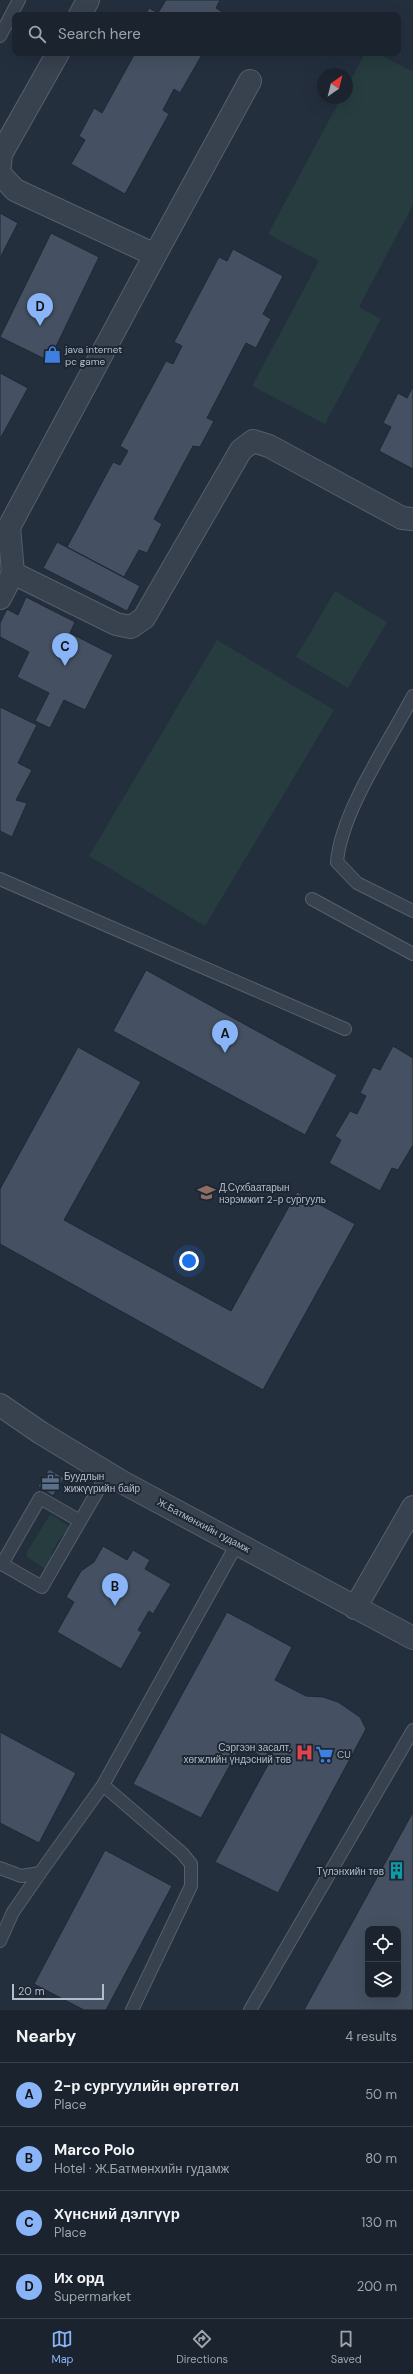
<!DOCTYPE html>
<meta charset="utf-8">
<style>
body{margin:0;font-family:"DM Sans",sans-serif;background:#282f3a;color:#f1f3f6}
.controls{position:absolute;right:12px;bottom:12px;display:grid;overflow:hidden;border-radius:8px;box-shadow:0 4px 16px #0002}
.controls button{width:36px;height:36px;display:grid;place-items:center;padding:0;border:0;border-bottom:1px solid #39404a;background:#1b232e;color:#f1f3f6;font:20px sans-serif}
.compass{position:absolute;left:317px;top:68px;width:36px;height:36px;border-radius:50%;background:#1b232e;box-shadow:0 4px 16px #0002;rotate:35deg}
.scale{position:absolute;left:12px;bottom:10px;width:92px;box-sizing:border-box;padding-left:4px;border:2px solid #b4bcc9;border-top:0;font-size:11px;line-height:14px;white-space:nowrap;color:#b4bcc9;-webkit-text-stroke:3px #1d2633;paint-order:stroke}
.you{position:absolute;left:189px;top:1261px;width:14px;height:14px;margin:-10px;border:3px solid #fff;border-radius:50%;background:#1a73e8;box-shadow:0 0 0 6px #1a73e833}
.badge{display:grid;place-items:center;width:26px;height:26px;border-radius:50%;background:#8ab4f8;color:#111;font-size:13px;font-weight:700}
.pin{position:absolute;translate:-50% -33px;filter:drop-shadow(0 1px 2px #0008)}
.pin::after{content:'';position:absolute;top:21px;width:14px;height:12px;background:inherit;clip-path:polygon(0 0,100% 0,50% 100%)}
.list{margin:0;padding:0;list-style:none}
h2{display:flex;justify-content:space-between;align-items:center;height:52px;margin:0;padding:0 16px;font-size:17px}
h2 small{font-size:13px;font-weight:400;color:#a0a4aa}
.list li{display:grid;grid-template-columns:26px 1fr auto;gap:12px;align-items:center;box-sizing:border-box;height:64px;padding:0 16px;border-top:1px solid #39404a}
.list b{display:block;font-size:15px;white-space:nowrap}
.list p{margin:0;font-size:13px;white-space:nowrap;color:#a0a4aa}
.list em{font-size:13px;font-style:normal;color:#a0a4aa}
.icon{flex:none;width:22px;height:22px;fill:none;stroke:currentColor;stroke-width:2;stroke-linecap:round;stroke-linejoin:round}
.map{position:relative;flex:none;width:413px;height:2010px;overflow:hidden}
.search{position:absolute;background:#1b232e;box-shadow:0 4px 16px #0002;left:12px;right:12px;top:12px;height:44px;display:flex;align-items:center;gap:10px;box-sizing:border-box;padding:0 14px;border-radius:8px;color:#a0a4aa;font-size:15px}
.sheet{height:308px;background:#1b232e}
nav{display:flex;justify-content:space-around;align-items:center;box-sizing:border-box;height:56px;border-top:1px solid #39404a;background:#1b232e;font-size:11px;color:#a0a4aa}
nav a{display:grid;justify-items:center;gap:2px}
nav .on{color:#8ab4f8}
.map>svg:first-child{display:block}
</style>
<div class="map">
<svg width="413" height="2010" viewBox="0 0 413 2010">
<rect width="100%" height="100%" fill="#242f3e"/>
<path fill="#263c3f" d="M 365,53 L 377,53 L 413,72 L 413,205 L 359,307 L 381,319 L 325,424 L 252,386 L 319,261 L 268,234 L 341,98 L 347,98 L 347,87 Z
M 335,591 L 387,622 L 348,688 L 296,657 Z
M 217,640 L 334,710 L 205,926 L 89,856 Z
M 52,1515 L 70,1527 L 66,1537 L 62,1535 L 51,1554 L 55,1556 L 49,1566 L 44,1568 L 27,1557 L 27,1552 L 49,1516 Z"/>
<path fill="#455162" stroke="#1f2835" fill-rule="evenodd" d="M 166,0 L 220,0 L 216,8 L 224,13 L 145,15 L 149,8 L 158,13 Z
M 135,53 L 203,53 L 180,93 L 174,89 L 163,110 L 169,114 L 125,194 L 71,164 L 85,140 L 79,136 L 94,108 L 102,113 Z
M 0,213 L 18,223 L 0,258 Z
M 51,233 L 99,257 L 49,361 L 0,337 Z
M 233,249 L 283,276 L 263,314 L 271,319 L 256,348 L 246,343 L 207,418 L 214,421 L 200,447 L 193,446 L 154,519 L 162,524 L 147,553 L 139,550 L 124,577 L 67,547 L 113,462 L 120,465 L 128,451 L 120,446 L 166,361 L 173,364 L 182,346 L 174,342 L 219,257 L 227,261 Z
M 0,373 L 28,388 L 0,439 Z
M 413,386 L 413,469 L 379,451 L 391,427 L 383,423 L 398,393 L 407,398 Z
M 57,542 L 140,586 L 127,611 L 43,568 Z
M 26,597 L 75,622 L 70,633 L 113,655 L 85,710 L 64,700 L 50,728 L 35,721 L 49,693 L 17,677 L 29,652 L 0,637 L 0,623 L 7,609 L 18,615 Z
M 0,707 L 37,725 L 18,763 L 32,770 L 16,800 L 27,803 L 12,837 L 0,831 Z
M 146,970 L 337,1075 L 305,1135 L 113,1031 Z
M 393,1046 L 413,1058 L 413,1145 L 398,1170 L 392,1168 L 380,1191 L 329,1163 L 341,1140 L 335,1136 L 350,1111 L 357,1114 L 366,1096 L 360,1093 L 373,1067 L 380,1070 Z
M 78,1047 L 141,1082 L 64,1220 L 231,1311 L 297,1192 L 355,1224 L 263,1390 L 0,1244 L 0,1189 Z
M 49,1469 L 64,1478 L 53,1496 L 38,1486 Z
M 103,1546 L 127,1560 L 133,1550 L 150,1560 L 145,1569 L 171,1584 L 153,1614 L 149,1611 L 138,1630 L 142,1632 L 121,1669 L 57,1632 L 74,1602 L 66,1597 L 81,1571 L 94,1562 Z
M 227,1612 L 292,1647 L 275,1680 L 306,1696 L 323,1697 L 338,1702 L 360,1717 L 366,1729 L 278,1893 L 215,1862 L 270,1761 L 241,1745 L 201,1818 L 133,1784 Z
M 0,1732 L 76,1773 L 39,1843 L 0,1823 Z
M 413,1812 L 413,2010 L 304,2010 ZM 368,1929 L 398,1929 L 398,1995 L 368,1995 Z
M 105,1850 L 172,1886 L 106,2010 L 84,2010 L 34,1984 Z"/>
<g fill="none" stroke-linecap="round" stroke-linejoin="round">
<defs>
<path id="lane" d="M 0,36 L 19,0
M 413,696 C 389,742 341,812 337,862 L 357,883 L 413,911
M 0,879 L 345,1029
M 312,899 L 413,954
M 80,1521 L 40,1498 L 2,1564 L 42,1587 L 108,1473
M 103,1785 L 182,1853 L 191,1864 L 191,1886 L 132,2010
M 0,1868 L 21,1876 L 40,1873 L 103,1785 L 238,1542
M 0,1941 L 13,1912 L 40,1873
M 250,2010 L 413,1730"/>
<path id="street" d="M 80,15 L 88,0
M 0,165 L 1,154 L 58,53
M 0,174 L 15,190 L 155,255 L 250,81
M 13,573 L 116,624 L 131,627 L 144,618 L 241,450 L 253,441 L 269,446 L 402,518 L 413,519
M 0,598 L 13,573 L 9,527 L 155,255
M 0,1405 L 41,1433 L 122,1482 L 413,1638
M 355,1608 L 413,1507"/>
</defs>
<use href="#lane" stroke="#565f6c" stroke-width="14"/>
<use href="#street" stroke="#565f6c" stroke-width="24"/>
<use href="#lane" stroke="#38414e" stroke-width="12"/>
<use href="#street" stroke="#38414e" stroke-width="22"/>
</g>
<defs>
<symbol id="shop-bare" viewBox="-9 -9 18 18"><path d="M-5-2.5h2.3a2.7 3.5 0 0 1 5.4 0H5L5.5 6h-11ZM-1.5-2.5h3a1.5 2.3 0 0 0-3 0Z" fill="#3f7fe0" stroke="#1d2633" stroke-width="2.5" paint-order="stroke"/></symbol>
<symbol id="school-bare" viewBox="-9 -9 18 18"><path d="M0-5L7-2L0 1L-7-2ZM-4 1L0 2.5L4 1V4Q0 6-4 4Z" fill="#8d6e63" stroke="#1d2633" stroke-width="2.5" paint-order="stroke"/></symbol>
<symbol id="office-bare" viewBox="-9 -9 18 18"><path d="M-6-3h4V-5.5h4V-3h4V5H-6ZM-1-4.5V-3h2v-1.5ZM-6 0V1H6V0Z" fill="#5c6f8a" stroke="#1d2633" stroke-width="2.5" paint-order="stroke"/></symbol>
<symbol id="hospital-bare" viewBox="-9 -9 18 18"><path d="M-5-5h3v3.5h4V-5h3V5h-3V1.5h-4V5h-3Z" fill="#e0444e" stroke="#1d2633" stroke-width="2.5" paint-order="stroke"/></symbol>
<symbol id="supermarket-bare" viewBox="-9 -9 18 18"><path d="M-6-5.5h2.5l.6 2H6L4.5 2H-2.5L-4.4-4H-6ZM-1.5 3.2a1.3 1.3 0 1 0 .1 0ZM3 3.2a1.3 1.3 0 1 0 .1 0Z" fill="#3f7fe0" stroke="#1d2633" stroke-width="2.5" paint-order="stroke"/></symbol>
<symbol id="building-bare" viewBox="-9 -9 18 18"><path d="M-4-6H4V6H1V3H-1V6H-4ZM-2.5-4.3h1.7v1.8h-1.7ZM.8-4.3h1.7v1.8H.8ZM-2.5-1h1.7V.8h-1.7ZM.8-1h1.7V.8H.8Z" fill="#0f9aa8" stroke="#1d2633" stroke-width="2.5" paint-order="stroke"/></symbol>
</defs>
<g fill-rule="evenodd">
<use href="#shop-bare" x="40" y="342" width="25" height="25"/>
<use href="#school-bare" x="194" y="1180" width="25" height="25"/>
<use href="#office-bare" x="38" y="1470" width="25" height="25"/>
<use href="#hospital-bare" x="292" y="1740" width="25" height="25"/>
<use href="#supermarket-bare" x="312" y="1742" width="25" height="25"/>
<use href="#building-bare" x="384" y="1858" width="25" height="25"/>
</g>
<g text-anchor="middle" stroke-width="4" stroke-linejoin="round" paint-order="stroke">
<g font-size="10" fill="#b4bcc9" stroke="#1d2633" text-anchor="start">
<text x="65" y="353">java internet<tspan x="65" dy="12">pc game</tspan></text>
<text x="219" y="1191">Д.Сүхбаатарын<tspan x="219" dy="12">нэрэмжит 2-р сургууль</tspan></text>
<text x="64" y="1480">Буудлын<tspan x="64" dy="12">жижүүрийн байр</tspan></text>
<text x="291" y="1751" text-anchor="end">Сэргээн засалт,<tspan x="291" dy="12">хөгжлийн үндэсний төв</tspan></text>
<text x="337" y="1758">CU</text>
<text x="384" y="1875" text-anchor="end">Түлэнхийн төв</text>
</g>
<g font-size="10" fill="#b4bcc9" stroke="#1d2633">
<text transform="translate(204 1525) rotate(28)" y="4">Ж.Батмөнхийн гудамж</text>
</g>
</g>
</svg>
<div class="controls">
<button><svg class="icon" aria-label="locate" viewBox="0 0 24 24"><circle cx="12" cy="12" r="6"/><path d="M12 2v4M12 18v4M2 12h4M18 12h4"/></svg></button>
<button><svg class="icon" aria-label="layers" viewBox="0 0 24 24"><path d="M12 4l9 5-9 5-9-5zM3 14l9 5 9-5"/></svg></button>
</div>
<svg class="compass" viewBox="-18 -18 36 36"><path d="M0-13l5 13h-10z" fill="#e53935"/><path d="M0 13l5-13h-10z" fill="#a0a4aa"/></svg>
<div class="scale">20 m</div>
<div class="you"></div>
<div class="pin badge" style="left:225px;top:1053px">A</div>
<div class="pin badge" style="left:115px;top:1606px">B</div>
<div class="pin badge" style="left:65px;top:666px">C</div>
<div class="pin badge" style="left:40px;top:326px">D</div>
<div class="search"><svg class="icon" aria-label="search" viewBox="0 0 24 24"><circle cx="10" cy="10" r="6"/><path d="M15 15l6 6"/></svg>Search here</div>
</div>
<section class="sheet">
<h2>Nearby<small>4 results</small></h2>
<ul class="list">
<li><span class="badge">A</span><div><b>2-р сургуулийн өргөтгөл</b><p>Place</p></div><em>50 m</em></li>
<li><span class="badge">B</span><div><b>Marco Polo</b><p>Hotel · Ж.Батмөнхийн гудамж</p></div><em>80 m</em></li>
<li><span class="badge">C</span><div><b>Хүнсний дэлгүүр</b><p>Place</p></div><em>130 m</em></li>
<li><span class="badge">D</span><div><b>Их орд</b><p>Supermarket</p></div><em>200 m</em></li>
</ul>
</section>
<nav>
<a class="on"><svg class="icon" aria-label="map" viewBox="0 0 24 24"><path d="M3 6l6-2 6 2 6-2v14l-6 2-6-2-6 2zM9 4v14M15 6v14"/></svg>Map</a>
<a><svg class="icon" aria-label="directions" viewBox="0 0 24 24"><path d="M12 3l9 9-9 9-9-9zM9 14v-3h6M13 9l2 2-2 2"/></svg>Directions</a>
<a><svg class="icon" aria-label="saved" viewBox="0 0 24 24"><path d="M7 4h10v16l-5-4-5 4z"/></svg>Saved</a>
</nav>
